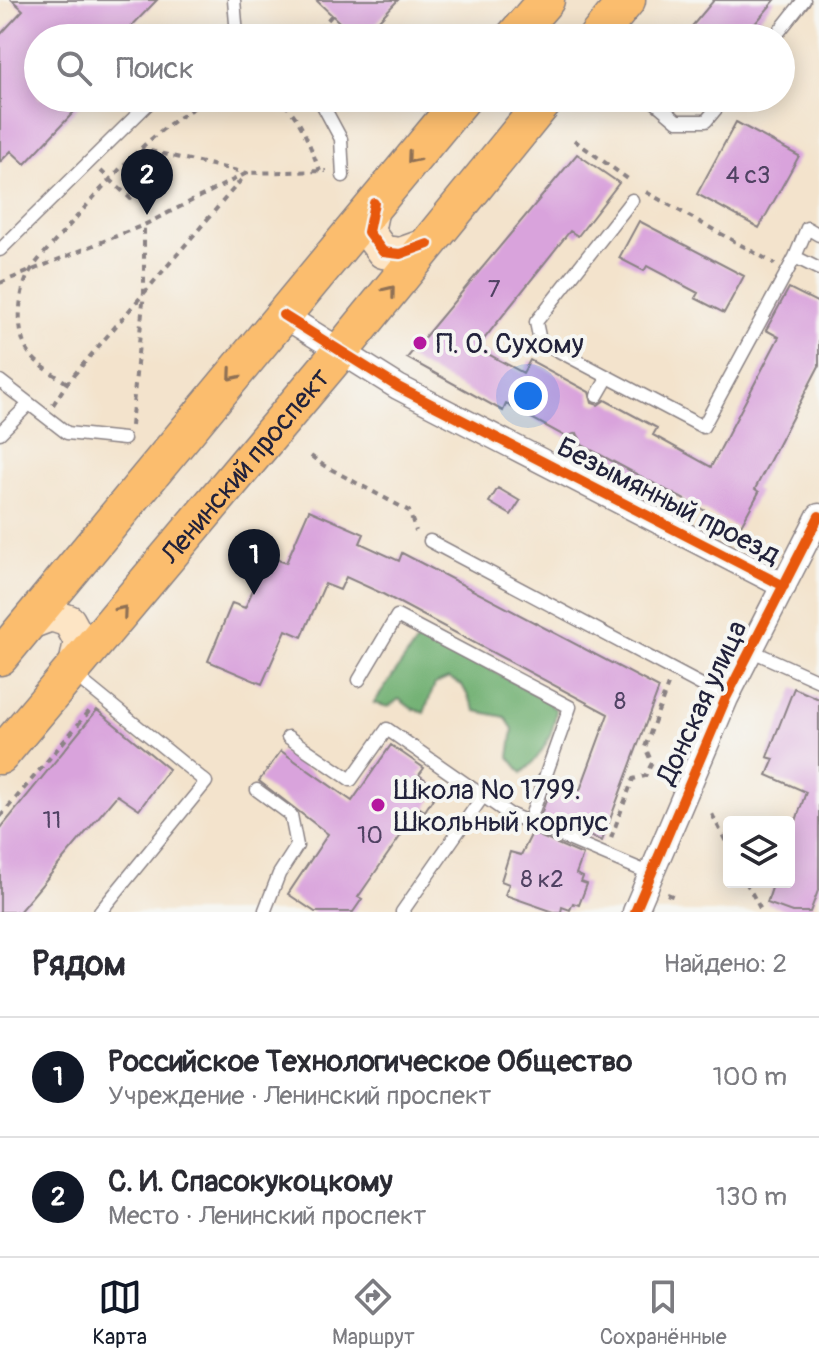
<!DOCTYPE html>
<html lang="ru">
<meta charset="utf-8">
<style>
body{margin:0;font-family:Pangolin,sans-serif;background:#f7f7f7;color:#2b2b33}
.controls{position:absolute;right:24px;bottom:24px;display:grid;overflow:hidden;border-radius:8px;box-shadow:0 4px 20px #0003}
.controls button{width:72px;height:72px;display:grid;place-items:center;padding:0;border:0;border-bottom:2px solid #e1e1e2;background:#fff;color:#2b2b33;font:40px sans-serif}
.you{position:absolute;left:528px;top:396px;width:28px;height:28px;margin:-20px;border:6px solid #fff;border-radius:50%;background:#1a73e8;box-shadow:0 0 0 12px #1a73e833}
.badge{display:grid;place-items:center;width:52px;height:52px;border-radius:50%;background:#111827;color:#fff;font-size:26px;font-weight:700}
.pin{position:absolute;translate:-50% -66px;filter:drop-shadow(0 2px 4px #0008)}
.pin::after{content:'';position:absolute;top:42px;width:28px;height:24px;background:inherit;clip-path:polygon(0 0,100% 0,50% 100%)}
.list{margin:0;padding:0;list-style:none}
h2{display:flex;justify-content:space-between;align-items:center;height:104px;margin:0;padding:0 32px;font-size:34px}
h2 small{font-size:26px;font-weight:400;color:#7c7c81}
.list li{display:grid;grid-template-columns:52px 1fr auto;gap:24px;align-items:center;box-sizing:border-box;height:120px;padding:0 32px;border-top:2px solid #e1e1e2}
.list b{display:block;font-size:30px;white-space:nowrap}
.list p{margin:0;font-size:26px;white-space:nowrap;color:#7c7c81}
.list em{font-size:26px;font-style:normal;color:#7c7c81}
.icon{flex:none;width:44px;height:44px;fill:none;stroke:currentColor;stroke-width:2;stroke-linecap:round;stroke-linejoin:round}
.map{position:relative;flex:none;width:819px;height:912px;overflow:hidden}
.search{position:absolute;background:#fff;box-shadow:0 4px 20px #0003;left:24px;right:24px;top:24px;height:88px;display:flex;align-items:center;gap:20px;box-sizing:border-box;padding:0 28px;border-radius:44px;color:#7c7c81;font-size:30px}
.sheet{height:344px;background:#fff}
nav{display:flex;justify-content:space-around;align-items:center;box-sizing:border-box;height:112px;border-top:2px solid #e1e1e2;background:#fff;font-size:22px;color:#7c7c81}
nav a{display:grid;justify-items:center;gap:4px}
nav .on{color:#111827}
.map>svg:first-child{display:block}
</style>
<div class="map">
<svg width="819" height="912" viewBox="0 0 819 912">
<rect width="100%" height="100%" fill="#f6f6f2"/>
<filter id="ink" filterUnits="userSpaceOnUse"><feTurbulence type="fractalNoise" baseFrequency=".0125" numOctaves="2"/><feDisplacementMap in="SourceGraphic" scale="16" xChannelSelector="R" yChannelSelector="G"/><feConvolveMatrix kernelMatrix="1 2 1 2 8 2 1 2 1" color-interpolation-filters="sRGB"/></filter>
<filter id="wash" filterUnits="userSpaceOnUse"><feTurbulence type="fractalNoise" baseFrequency=".006" numOctaves="4" result="noise"/><feDisplacementMap in="SourceGraphic" scale="32" xChannelSelector="R" yChannelSelector="G"/><feGaussianBlur stdDeviation="1.8" result="paint"/><feColorMatrix in="noise" values="0 0 0 0 0 0 0 0 0 0 0 0 0 0 0 0 0 1.4 0 .05"/><feComposite in="paint" operator="in"/></filter>
<g filter="url(#wash)">
<rect width="100%" height="100%" fill="#f3e3cc"/>
<path fill="#71b072" stroke="#4a6956" stroke-width="2" d="M 434,638 L 545,700 L 556,710 C 554,734 541,758 522,773 L 509,757 L 513,729 L 505,717 L 476,711 L 462,685 L 449,678 L 435,684 L 424,713 L 411,708 L 399,699 L 388,707 L 374,703 L 418,640 Z"/>
<g id="blocks">
<path fill="#d9a3dc" d="M 12,0 L 157,0 L 120,38 L 38,38 L 38,98 L 87,98 L 25,164 L 11,151 L 0,162 L 0,35 L 23,10 Z
M 316,0 L 398,0 L 362,38 L 356,38 Z
M 714,0 L 775,0 L 743,38 L 682,38 Z
M 736,122 L 799,156 L 759,228 L 697,194 Z
M 577,154 L 619,183 L 578,236 L 570,231 L 477,348 L 523,373 L 530,360 L 589,392 L 592,403 L 598,405 L 605,400 L 657,428 L 653,435 L 711,467 L 779,337 L 766,330 L 789,288 L 819,303 L 819,366 L 755,489 L 759,492 L 739,529 L 582,445 L 577,433 L 566,437 L 506,404 L 503,411 L 407,358 Z
M 639,221 L 744,276 L 724,313 L 695,298 L 698,293 L 647,266 L 644,271 L 619,258 Z
M 498,488 L 520,501 L 511,515 L 489,502 Z
M 309,510 L 364,534 L 360,543 L 399,561 L 402,553 L 659,688 L 602,841 L 540,817 L 553,781 L 580,790 L 608,714 L 381,593 L 346,577 L 340,590 L 325,584 L 302,637 L 286,630 L 262,684 L 208,661 L 232,603 L 245,608 L 268,556 L 286,563 Z
M 794,688 L 819,699 L 819,888 L 810,912 L 792,912 L 767,903 L 774,882 L 789,882 L 789,841 L 806,792 L 767,775 L 774,759 L 767,757 Z
M 97,710 L 169,769 L 139,810 L 117,795 L 19,912 L 0,912 L 0,829 Z
M 391,745 L 424,768 L 419,775 L 439,789 L 425,811 L 420,808 L 358,897 L 362,899 L 353,912 L 315,912 L 288,894 L 328,834 L 259,781 L 281,751 L 352,801 Z
M 532,833 L 583,855 L 576,874 L 583,877 L 581,882 L 587,884 L 579,905 L 573,903 L 570,910 L 562,907 L 561,912 L 554,912 L 505,895 L 509,884 L 501,881 L 510,852 L 521,855 Z"/>
</g>
</g>
<g filter="url(#ink)">
<use href="#blocks" fill-opacity="0" stroke="#8a8284" stroke-width="2"/>
<g fill="none" stroke-linecap="round" stroke-linejoin="round">
<defs>
<path id="lane" d="M 234,0 L 237,35
M 221,38 L 237,35 L 243,38
M 774,38 L 804,0
M 319,98 L 341,139 L 343,176
M 650,98 L 677,121 L 706,121 L 725,98
M 819,235 L 807,228 L 795,257 L 819,269
M 0,250 L 154,98
M 608,377 L 703,427 L 795,257
M 0,381 L 67,433 L 124,439
M 597,396 L 608,377 L 540,341 L 536,322 L 632,200
M 0,433 L 28,405
M 559,470 L 574,441
M 430,541 L 726,698
M 750,650 L 819,681
M 72,673 L 206,782 L 100,912
M 359,680 L 397,616 L 570,707 L 529,822
M 288,737 L 351,780 L 387,729 L 509,814 L 649,873
M 257,790 L 291,815 L 297,846 L 279,874 L 265,910
M 402,912 L 483,796"/>
<path id="street" d="M 283,315 L 398,387 L 784,586
M 635,912 L 726,698 L 819,516"/>
<path id="secondary" d="M 374,203 L 368,232 L 383,252 L 400,254 L 428,244
M 27,624 L 51,615 L 69,621 L 80,641 L 75,666"/>
<g id="primary">
<path d="M 513,38 L 546,0"/>
<path d="M 596,38 L 627,0"/>
<path d="M 0,657 L 463,98"/>
<path id="s1" d="M 0,756 L 340,352 L 547,98"/>
</g>
</defs>
<use href="#lane" stroke="#8a8284" stroke-width="15"/>
<use href="#street" stroke="#8a8284" stroke-width="27"/>
<use href="#secondary" stroke="#8a8284" stroke-width="35"/>
<use href="#primary" stroke="#8a8284" stroke-width="39"/>
<path stroke="#8a8284" stroke-width="4" stroke-dasharray="6 6" stroke-linecap="butt" d="M 312,38 L 332,15
M 274,98 C 299,108 310,148 320,171
M 574,140 L 632,182
M 101,171 L 134,202
M 646,192 L 775,264
M 0,283 L 144,225 L 247,173 L 326,171
M 67,383 C 51,372 29,361 23,341 C 17,321 19,288 31,270 C 41,255 56,241 67,228 C 109,180 154,125 213,98
M 53,405 L 67,383 L 247,173 L 141,149
M 131,426 L 144,292 L 144,225
M 311,456 L 323,465 L 409,511 L 416,531
M 712,814 L 729,848
M 0,817 L 92,708
M 611,838 L 633,779 L 645,776 L 652,763 L 645,747 L 668,685
M 746,882 L 762,912
M 667,894 L 678,898"/>
<use href="#lane" stroke="#fff" stroke-width="12"/>
<use href="#street" stroke="#fff" stroke-width="24"/>
<use href="#secondary" stroke="#fde5c5" stroke-width="32"/>
<use href="#primary" stroke="#fbbd6e" stroke-width="36"/>
<defs>
<path id="cycleway" d="M 374,203 L 368,232 L 383,252 L 400,254 L 428,244
M 283,315 L 398,387 L 784,586
M 635,912 L 726,698 L 819,516"/>
</defs>
<use href="#cycleway" stroke="#f6f6f2" stroke-width="15"/>
<use href="#cycleway" stroke="#e8590c" stroke-width="10"/>
</g>
<defs><path id="oneway-chevron" d="M-2-3.5L2.5 0L-2 3.5" fill="none" stroke-width="1.6" stroke-linecap="round" stroke-linejoin="round" transform="scale(2)"/></defs>
<g stroke="#8e7054">
<use href="#oneway-chevron" transform="translate(412 158) rotate(130)"/>
<use href="#oneway-chevron" transform="translate(390 291) rotate(-51)"/>
<use href="#oneway-chevron" transform="translate(233 375) rotate(130)"/>
<use href="#oneway-chevron" transform="translate(122 611) rotate(-50)"/>
</g>
</g>
<g fill="#b5179e" stroke="#f6f6f2" stroke-width="3">
<circle cx="420" cy="343" r="8"/>
<circle cx="378" cy="805" r="8"/>
</g>
<g text-anchor="middle" stroke-width="8" stroke-linejoin="round" paint-order="stroke">
<g font-size="24" fill="#504263">
<text x="748" y="183">4 с3</text>
<text x="494" y="297">7</text>
<text x="620" y="709">8</text>
<text x="52" y="828">11</text>
<text x="370" y="843">10</text>
<text x="542" y="887">8 к2</text>
</g>
<g font-size="28" fill="#22223b" stroke="#f6f6f2" text-anchor="start">
<text x="436" y="353">П. О. Сухому</text>
<text x="394" y="799">Школа № 1799.<tspan x="394" dy="32">Школьный корпус</tspan></text>
</g>
<g font-size="28" fill="#22223b" stroke="#f6f6f2">
<text dy="10" stroke="none"><textPath href="#s1" startOffset="380">Ленинский проспект</textPath></text>
<text transform="translate(669 500) rotate(27)" y="10">Безымянный проезд</text>
<text transform="translate(701 702) rotate(-65)" y="10">Донская улица</text>
</g>
</g>
</svg>
<div class="controls">
<button><svg class="icon" aria-label="layers" viewBox="0 0 24 24"><path d="M12 4l9 5-9 5-9-5zM3 14l9 5 9-5"/></svg></button>
</div>
<div class="you"></div>
<div class="pin badge" style="left:254px;top:595px">1</div>
<div class="pin badge" style="left:147px;top:215px">2</div>
<div class="search"><svg class="icon" aria-label="search" viewBox="0 0 24 24"><circle cx="10" cy="10" r="6"/><path d="M15 15l6 6"/></svg>Поиск</div>
</div>
<section class="sheet">
<h2>Рядом<small>Найдено: 2</small></h2>
<ul class="list">
<li><span class="badge">1</span><div><b>Российское Технологическое Общество</b><p>Учреждение · Ленинский проспект</p></div><em>100 m</em></li>
<li><span class="badge">2</span><div><b>С. И. Спасокукоцкому</b><p>Место · Ленинский проспект</p></div><em>130 m</em></li>
</ul>
</section>
<nav>
<a class="on"><svg class="icon" aria-label="map" viewBox="0 0 24 24"><path d="M3 6l6-2 6 2 6-2v14l-6 2-6-2-6 2zM9 4v14M15 6v14"/></svg>Карта</a>
<a><svg class="icon" aria-label="directions" viewBox="0 0 24 24"><path d="M12 3l9 9-9 9-9-9zM9 14v-3h6M13 9l2 2-2 2"/></svg>Маршрут</a>
<a><svg class="icon" aria-label="saved" viewBox="0 0 24 24"><path d="M7 4h10v16l-5-4-5 4z"/></svg>Сохранённые</a>
</nav>
